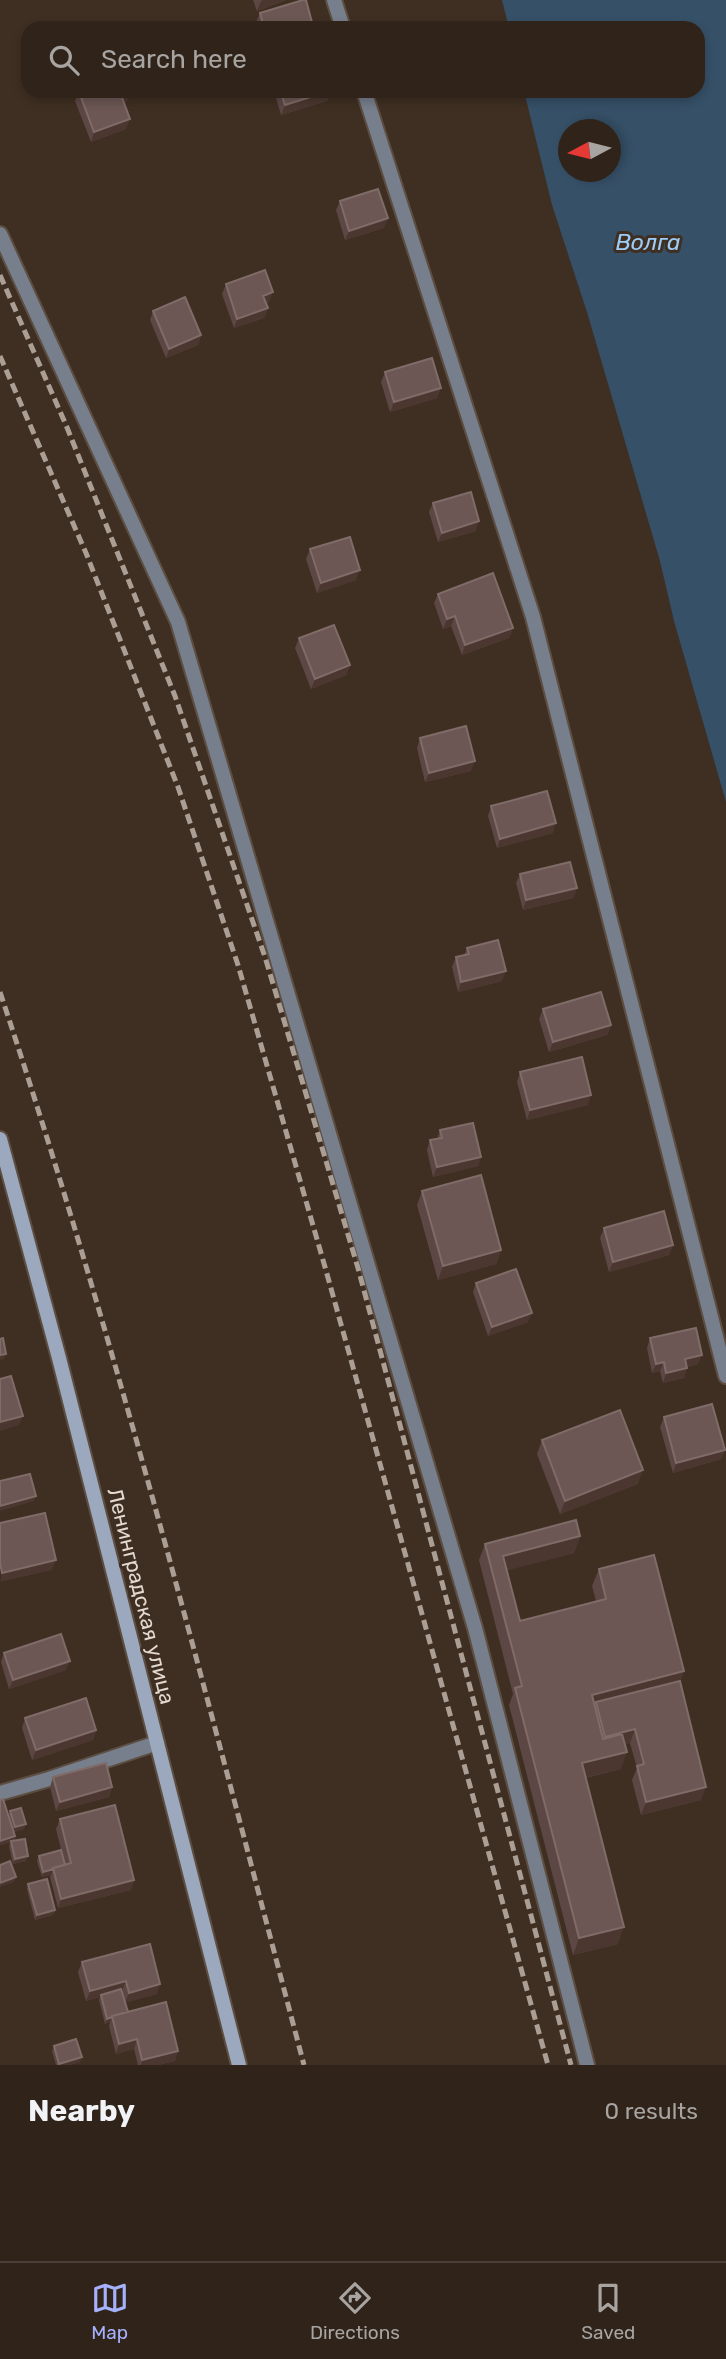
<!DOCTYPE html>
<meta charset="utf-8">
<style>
body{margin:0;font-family:Rubik,sans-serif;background:#3b2f27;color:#f1f3f6}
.compass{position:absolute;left:558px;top:119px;width:63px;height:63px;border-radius:50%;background:#2f231a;box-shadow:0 4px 10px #0003;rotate:263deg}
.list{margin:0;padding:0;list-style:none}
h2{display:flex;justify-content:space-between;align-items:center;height:91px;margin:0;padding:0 28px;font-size:30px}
h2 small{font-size:23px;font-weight:400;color:#a7a4a2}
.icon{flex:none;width:38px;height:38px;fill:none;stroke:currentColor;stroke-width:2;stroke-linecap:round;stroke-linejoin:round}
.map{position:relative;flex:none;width:726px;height:2065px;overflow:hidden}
.search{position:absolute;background:#2f231a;box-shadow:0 4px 10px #0003;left:21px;right:21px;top:21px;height:77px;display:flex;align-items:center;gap:18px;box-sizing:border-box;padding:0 24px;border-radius:21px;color:#a7a4a2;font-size:26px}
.sheet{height:196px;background:#2f231a}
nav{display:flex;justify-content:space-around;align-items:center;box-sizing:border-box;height:98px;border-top:2px solid #4a4039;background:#2f231a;font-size:19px;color:#a7a4a2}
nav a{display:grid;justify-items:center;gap:4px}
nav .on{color:#a5b1fc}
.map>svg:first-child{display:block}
</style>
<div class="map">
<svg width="726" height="2065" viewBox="0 0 726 2065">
<rect width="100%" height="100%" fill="#3f2f22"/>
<path fill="#365067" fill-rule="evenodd" d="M 502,0 L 726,0 L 726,802 L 674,621 L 660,561 L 587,312 L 552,205 L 524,91 L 698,91 L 698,28 L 509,28 ZM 568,130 L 610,130 L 610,172 L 568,172 Z"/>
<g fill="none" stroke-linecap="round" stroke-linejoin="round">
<defs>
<path id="minor" d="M 334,0 L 343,28
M 364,91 L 533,617 L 726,1376
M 0,234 L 178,622 L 475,1628 L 587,2065
M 0,1793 L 49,1779 L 157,1743"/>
<path id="secondary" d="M 0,1139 L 59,1358 L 239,2065"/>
</defs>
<use href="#minor" stroke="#5d4e42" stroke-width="18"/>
<use href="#secondary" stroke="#5d4e42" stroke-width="18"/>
<use href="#minor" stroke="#777e8c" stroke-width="14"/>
<use href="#secondary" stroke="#9ca8be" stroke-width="14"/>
<path stroke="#ab9f95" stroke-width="5" stroke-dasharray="10 5" stroke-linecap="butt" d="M 0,275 L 66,425 L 175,696 L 265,957 L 358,1268 L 571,2065
M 0,356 L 86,553 L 178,787 L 238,965 L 325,1267 L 548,2065
M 0,992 C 117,1344 209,1706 304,2065"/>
</g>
<path fill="#5d4745" d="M 253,0 L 286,0 L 257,11 Z
M 260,13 L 313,26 L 313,28 L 258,28 L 256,22 Z
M 274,91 L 330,91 L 327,101 L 281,115 Z
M 79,92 L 127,101 L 123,102 L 126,129 L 91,142 L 75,101 Z
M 340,201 L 384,228 L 345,240 L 336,210 Z
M 226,284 L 269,302 L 266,303 L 268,308 L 264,318 L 234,328 L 222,294 Z
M 153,311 L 201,335 L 198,345 L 166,358 L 150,320 Z
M 385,372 L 441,388 L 437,398 L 390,412 L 381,382 Z
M 433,503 L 476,531 L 438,542 L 429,512 Z
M 310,549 L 356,580 L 317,593 L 306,559 Z
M 438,594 L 513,628 L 509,638 L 462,655 L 451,626 L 443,629 L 434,603 Z
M 299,638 L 350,665 L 346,675 L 311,689 L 295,648 Z
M 420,738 L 471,771 L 425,782 L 417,748 Z
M 491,806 L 553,833 L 497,848 L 488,816 Z
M 520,874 L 577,888 L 573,898 L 523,910 L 516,883 Z
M 467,948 L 502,981 L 458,992 L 452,967 L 456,957 L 464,955 Z
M 543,1009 L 611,1025 L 607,1035 L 549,1052 L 539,1019 Z
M 520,1072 L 588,1105 L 527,1120 L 517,1082 Z
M 440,1130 L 481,1157 L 478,1166 L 433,1177 L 427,1150 L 430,1140 L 437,1139 Z
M 422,1191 L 501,1250 L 496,1264 L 438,1280 L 417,1205 Z
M 604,1228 L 673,1245 L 669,1255 L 609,1272 L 600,1238 Z
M 476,1283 L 528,1322 L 488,1336 L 473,1292 Z
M 650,1338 L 698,1364 L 687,1367 L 684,1378 L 663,1383 L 660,1371 L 652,1373 L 647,1348 Z
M 664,1417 L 725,1450 L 721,1459 L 673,1473 L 660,1427 Z
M 542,1440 L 638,1484 L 560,1514 L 537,1454 Z
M 580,1536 L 574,1553 L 507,1570 L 520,1621 L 596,1601 L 592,1586 L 599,1569 L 684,1671 L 680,1682 L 701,1800 L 641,1815 L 632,1780 L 637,1768 L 630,1743 L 625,1744 L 621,1769 L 586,1778 L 618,1944 L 573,1955 L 509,1705 L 513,1694 L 479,1560 L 485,1544 Z
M 4,1653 L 66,1670 L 9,1689 L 1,1662 Z
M 25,1718 L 96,1730 L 93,1740 L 32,1760 L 22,1728 Z
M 53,1777 L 112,1787 L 109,1797 L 56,1811 L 50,1787 Z
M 10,1811 L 24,1829 L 14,1832 L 15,1836 L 14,1841 L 26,1861 L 13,1864 L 9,1846 L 11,1842 L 0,1845 Z
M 60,1819 L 134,1880 L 131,1890 L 58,1908 L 50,1877 L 51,1875 L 42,1877 L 37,1861 L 39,1856 L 65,1865 L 56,1829 Z
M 28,1884 L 55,1910 L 53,1915 L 35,1920 L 27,1889 Z
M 82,1962 L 157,1994 L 126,2002 L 128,2012 L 178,2051 L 175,2061 L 158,2065 L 138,2065 L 134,2049 L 116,2054 L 109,2026 L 110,2022 L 105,2024 L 99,2000 L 100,1997 L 86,2001 L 78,1972 Z
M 54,2046 L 80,2062 L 69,2065 L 56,2065 L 52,2051 Z"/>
<path fill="#4b3730" d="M 264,0 L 286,0 L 257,11 L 261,1 Z
M 131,91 L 127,101 L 117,105 L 121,95 Z
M 330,91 L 327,101 L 281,115 L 285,105 Z
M 130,119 L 126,129 L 91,142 L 94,132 Z
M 388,218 L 384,228 L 345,240 L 349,231 Z
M 273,292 L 269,302 L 260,305 L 263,296 Z
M 268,308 L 264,318 L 234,328 L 237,319 Z
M 201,335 L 198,345 L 166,358 L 169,349 Z
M 441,388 L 437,398 L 390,412 L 394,402 Z
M 479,521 L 476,531 L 438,542 L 442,533 Z
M 360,570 L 356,580 L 317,593 L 321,583 Z
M 455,616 L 451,626 L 443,629 L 447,619 Z
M 513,628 L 509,638 L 462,655 L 465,645 Z
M 350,665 L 346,675 L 311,689 L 315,679 Z
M 475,761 L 471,771 L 425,782 L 429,773 Z
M 556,823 L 553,833 L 497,848 L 500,839 Z
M 577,888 L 573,898 L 523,910 L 526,900 Z
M 506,971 L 502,981 L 458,992 L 461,982 Z
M 611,1025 L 607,1035 L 549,1052 L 553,1042 Z
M 591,1095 L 588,1105 L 527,1120 L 530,1110 Z
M 481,1157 L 478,1166 L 433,1177 L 437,1167 Z
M 673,1245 L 669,1255 L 609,1272 L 613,1262 Z
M 501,1250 L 496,1264 L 438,1280 L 443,1266 Z
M 532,1313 L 528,1322 L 488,1336 L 492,1327 Z
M 6,1354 L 4,1359 L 0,1360 L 0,1355 Z
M 702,1355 L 698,1364 L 681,1368 L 685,1359 Z
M 664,1362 L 660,1371 L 652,1373 L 656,1364 Z
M 687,1368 L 684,1378 L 663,1383 L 666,1373 Z
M 23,1416 L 19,1425 L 0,1431 L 0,1422 Z
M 725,1450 L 721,1459 L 673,1473 L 676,1463 Z
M 643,1470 L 638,1484 L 560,1514 L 565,1501 Z
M 36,1496 L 34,1501 L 0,1511 L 0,1506 Z
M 580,1536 L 574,1553 L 497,1573 L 503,1556 Z
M 56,1560 L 52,1570 L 0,1582 L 2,1573 Z
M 70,1661 L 66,1670 L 9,1689 L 13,1680 Z
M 684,1671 L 678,1688 L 596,1702 L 593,1710 L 592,1695 Z
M 635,1729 L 630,1743 L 600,1751 L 605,1737 Z
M 96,1730 L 93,1740 L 32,1760 L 36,1750 Z
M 627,1752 L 621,1769 L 576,1780 L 582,1763 Z
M 112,1787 L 109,1797 L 56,1811 L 60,1802 Z
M 706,1787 L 701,1800 L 641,1815 L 646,1802 Z
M 26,1824 L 24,1829 L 13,1832 L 15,1827 Z
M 15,1836 L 13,1841 L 0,1845 L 0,1841 Z
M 28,1856 L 26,1861 L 13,1864 L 15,1859 Z
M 53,1870 L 51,1875 L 42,1877 L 43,1872 Z
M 16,1877 L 14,1882 L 0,1887 L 0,1883 Z
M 134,1880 L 131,1890 L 58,1908 L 61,1899 Z
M 55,1910 L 53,1915 L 35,1920 L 37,1915 Z
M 624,1927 L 618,1944 L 573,1955 L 579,1938 Z
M 126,1981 L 122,1991 L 101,1995 L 100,1997 L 86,2001 L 90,1991 Z
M 160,1984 L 157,1994 L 125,2003 L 129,1993 Z
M 112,2017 L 110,2022 L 105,2024 L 107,2019 Z
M 137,2039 L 134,2049 L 116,2054 L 119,2044 Z
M 178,2051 L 175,2061 L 158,2065 L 141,2065 L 142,2060 Z
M 82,2057 L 80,2062 L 69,2065 L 59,2065 L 59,2064 Z"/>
<path fill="#6c5754" stroke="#7f6b68" stroke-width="2" d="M 303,0 L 306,0 L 313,26 L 307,28 L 264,28 L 260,13 Z
M 80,91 L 131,91 L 121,95 L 130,119 L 94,132 L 79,92 Z
M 280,91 L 330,91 L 285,105 Z
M 378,189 L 388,218 L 349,231 L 340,201 Z
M 265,270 L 273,292 L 263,296 L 268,308 L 237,319 L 226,284 Z
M 185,297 L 201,335 L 169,349 L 153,311 Z
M 432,358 L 441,388 L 394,402 L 385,372 Z
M 471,492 L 479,521 L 442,533 L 433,503 Z
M 350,537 L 360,570 L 321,583 L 310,549 Z
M 493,573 L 513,628 L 465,645 L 455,616 L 447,619 L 438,594 Z
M 334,625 L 350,665 L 315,679 L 299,638 Z
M 466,726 L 475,761 L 429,773 L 420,738 Z
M 547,791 L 556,823 L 500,839 L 491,806 Z
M 570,862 L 577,888 L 526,900 L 520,874 Z
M 498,940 L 506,971 L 461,982 L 456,957 L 469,954 L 467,948 Z
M 601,992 L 611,1025 L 553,1042 L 543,1009 Z
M 582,1057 L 591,1095 L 530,1110 L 520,1072 Z
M 473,1123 L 481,1157 L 437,1167 L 430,1140 L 442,1138 L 440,1130 Z
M 481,1175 L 501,1250 L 443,1266 L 422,1191 Z
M 664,1211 L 673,1245 L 613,1262 L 604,1228 Z
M 516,1269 L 532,1313 L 492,1327 L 476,1283 Z
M 696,1328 L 702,1355 L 685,1359 L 687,1368 L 666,1373 L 664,1362 L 656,1364 L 650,1338 Z
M 3,1338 L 6,1354 L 0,1355 L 0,1339 Z
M 11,1376 L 23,1416 L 0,1422 L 0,1379 Z
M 712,1404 L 725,1450 L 676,1463 L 664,1417 Z
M 620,1410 L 643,1470 L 565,1501 L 542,1440 Z
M 30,1474 L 36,1496 L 0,1506 L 0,1481 Z
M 45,1513 L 56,1560 L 2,1573 L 0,1563 L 0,1523 Z
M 576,1520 L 580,1536 L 503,1556 L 520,1621 L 606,1599 L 599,1569 L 654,1555 L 684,1671 L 592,1695 L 603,1739 L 622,1734 L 627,1752 L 582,1763 L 624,1927 L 579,1938 L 515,1688 L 522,1686 L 485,1544 Z
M 61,1634 L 70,1661 L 13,1680 L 4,1653 Z
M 680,1681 L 706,1787 L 646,1802 L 637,1766 L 644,1764 L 635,1729 L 605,1737 L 596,1702 Z
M 86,1698 L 96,1730 L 36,1750 L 25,1718 Z
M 106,1763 L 112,1787 L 60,1802 L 53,1777 Z
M 3,1799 L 15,1836 L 0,1841 L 0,1800 Z
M 115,1805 L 134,1880 L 61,1899 L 53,1868 L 71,1863 L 60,1819 Z
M 21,1808 L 26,1824 L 15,1827 L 10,1811 Z
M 25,1839 L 28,1856 L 15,1859 L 11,1841 Z
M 61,1850 L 65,1865 L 53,1868 L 54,1869 L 43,1872 L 39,1856 Z
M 10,1861 L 16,1877 L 0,1883 L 0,1865 Z
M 47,1879 L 55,1910 L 37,1915 L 28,1884 Z
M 150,1944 L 160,1984 L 129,1993 L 126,1981 L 90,1991 L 82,1962 Z
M 121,1989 L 128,2012 L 112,2016 L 112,2017 L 107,2019 L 101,1995 Z
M 166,2002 L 178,2051 L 142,2060 L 137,2039 L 119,2044 L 112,2016 Z
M 76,2039 L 82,2057 L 59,2064 L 54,2046 Z"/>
<g text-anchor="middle" stroke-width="6" stroke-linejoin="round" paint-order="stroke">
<g font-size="21" fill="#e5dad2" stroke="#3f2f22">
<text transform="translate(141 1596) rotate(76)" y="7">Ленинградская улица</text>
</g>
<g font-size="23" font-style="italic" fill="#9ccdf9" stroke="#3f2f22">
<text x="648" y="250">Волга</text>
</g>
</g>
</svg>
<svg class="compass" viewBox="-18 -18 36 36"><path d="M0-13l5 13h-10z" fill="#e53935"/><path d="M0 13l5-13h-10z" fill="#a7a4a2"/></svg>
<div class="search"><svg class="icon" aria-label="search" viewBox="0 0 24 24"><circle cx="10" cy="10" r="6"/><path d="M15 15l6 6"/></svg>Search here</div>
</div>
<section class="sheet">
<h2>Nearby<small>0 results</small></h2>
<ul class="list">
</ul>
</section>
<nav>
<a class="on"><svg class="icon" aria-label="map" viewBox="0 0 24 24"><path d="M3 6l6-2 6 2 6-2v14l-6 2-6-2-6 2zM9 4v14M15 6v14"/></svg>Map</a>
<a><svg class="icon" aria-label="directions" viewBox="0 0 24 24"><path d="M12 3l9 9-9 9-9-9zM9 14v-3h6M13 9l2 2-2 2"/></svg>Directions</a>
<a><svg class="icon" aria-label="saved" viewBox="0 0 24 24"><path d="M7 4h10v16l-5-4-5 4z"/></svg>Saved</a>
</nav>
